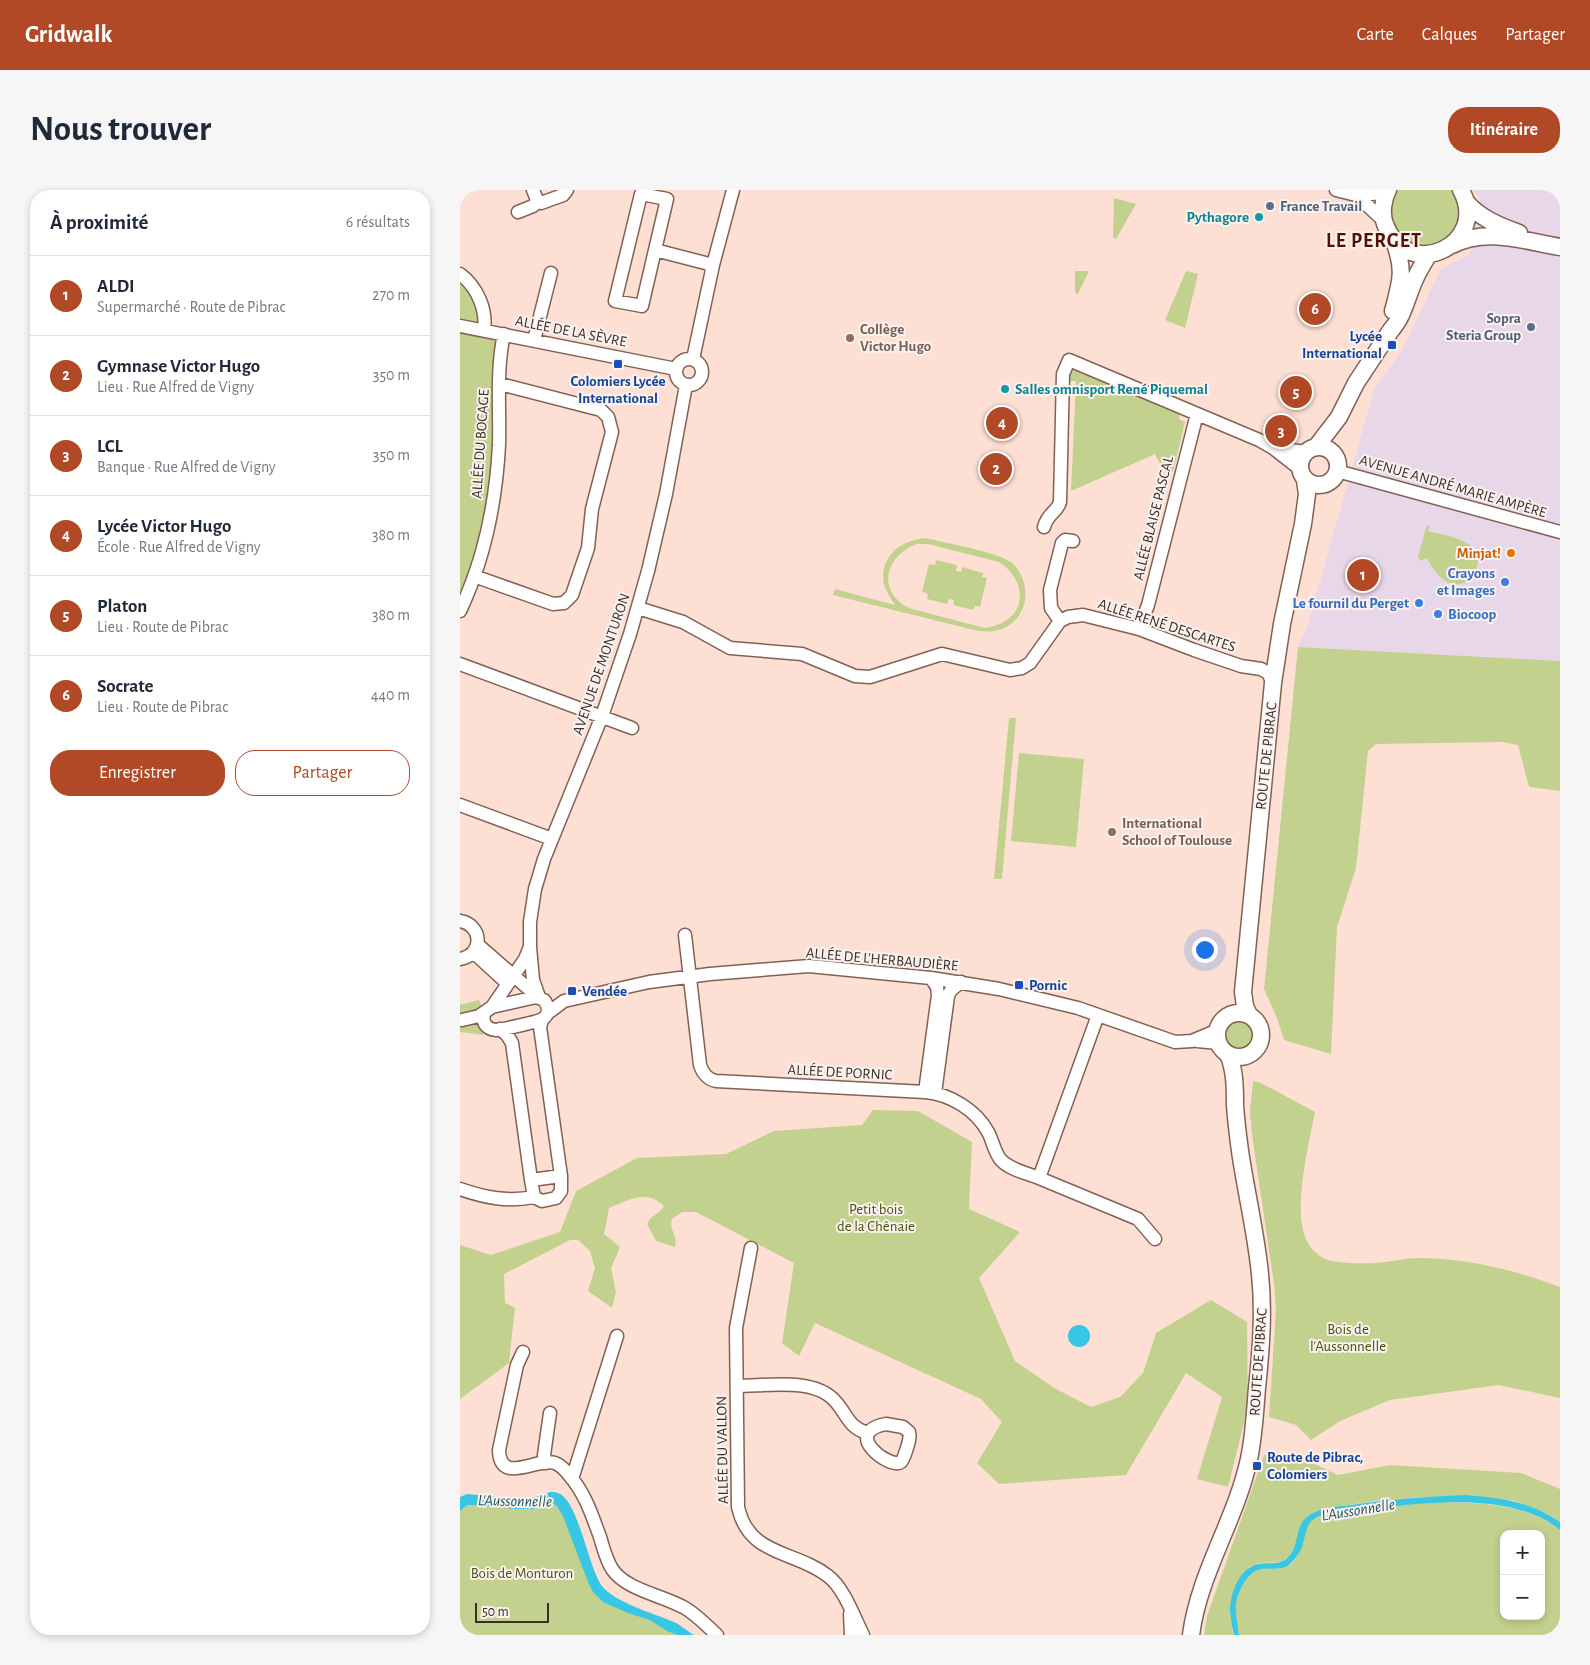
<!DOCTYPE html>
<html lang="fr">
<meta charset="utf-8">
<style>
body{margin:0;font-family:"Alegreya Sans",sans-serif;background:#f6f6f7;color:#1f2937}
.controls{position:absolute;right:15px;bottom:15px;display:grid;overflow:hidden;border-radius:10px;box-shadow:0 2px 8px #0003}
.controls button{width:45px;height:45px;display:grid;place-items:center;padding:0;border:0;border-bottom:1px solid #e0e1e3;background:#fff;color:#1f2937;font:25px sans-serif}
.scale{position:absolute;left:15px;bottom:12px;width:74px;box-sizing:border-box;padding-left:5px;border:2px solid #3b2d27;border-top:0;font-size:14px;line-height:18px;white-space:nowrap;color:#3b2d27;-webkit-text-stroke:4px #faf2ef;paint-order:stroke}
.you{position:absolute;left:744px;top:759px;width:18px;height:18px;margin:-12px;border:4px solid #fff;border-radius:50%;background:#1a73e8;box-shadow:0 0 0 8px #1a73e833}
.badge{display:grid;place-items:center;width:32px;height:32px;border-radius:50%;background:#b14926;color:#fff;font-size:16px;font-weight:700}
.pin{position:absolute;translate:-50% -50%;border:2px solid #fff;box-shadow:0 1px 5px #0006}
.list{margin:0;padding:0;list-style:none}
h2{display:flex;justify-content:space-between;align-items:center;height:65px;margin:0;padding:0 20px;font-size:21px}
h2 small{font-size:16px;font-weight:400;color:#747a83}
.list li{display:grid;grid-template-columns:32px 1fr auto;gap:15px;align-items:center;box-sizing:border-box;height:80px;padding:0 20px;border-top:1px solid #e0e1e3}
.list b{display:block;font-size:19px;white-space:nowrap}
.list p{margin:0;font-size:16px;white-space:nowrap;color:#747a83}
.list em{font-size:16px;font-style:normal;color:#747a83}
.actions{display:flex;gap:10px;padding:15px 20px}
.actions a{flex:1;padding:11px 0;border:1px solid #b14926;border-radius:20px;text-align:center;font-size:18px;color:#b14926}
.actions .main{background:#b14926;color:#fff}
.map{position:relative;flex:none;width:1100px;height:1445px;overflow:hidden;border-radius:20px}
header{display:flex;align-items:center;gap:30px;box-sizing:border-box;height:70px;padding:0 25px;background:#b14926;color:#fff}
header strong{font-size:24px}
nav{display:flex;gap:28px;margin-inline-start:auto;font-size:18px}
.intro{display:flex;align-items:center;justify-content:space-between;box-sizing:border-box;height:120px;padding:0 30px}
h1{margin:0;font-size:35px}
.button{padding:12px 22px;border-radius:20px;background:#b14926;color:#fff;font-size:18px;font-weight:700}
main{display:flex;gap:30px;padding:0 30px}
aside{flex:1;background:#fff;border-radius:20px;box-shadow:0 2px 8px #0003}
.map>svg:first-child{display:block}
</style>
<header>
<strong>Gridwalk</strong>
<nav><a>Carte</a><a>Calques</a><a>Partager</a></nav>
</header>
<div class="intro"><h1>Nous trouver</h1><a class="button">Itinéraire</a></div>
<main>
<aside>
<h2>À proximité<small>6 résultats</small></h2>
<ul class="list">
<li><span class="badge">1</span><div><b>ALDI</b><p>Supermarché · Route de Pibrac</p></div><em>270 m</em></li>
<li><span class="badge">2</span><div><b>Gymnase Victor Hugo</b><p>Lieu · Rue Alfred de Vigny</p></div><em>350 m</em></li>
<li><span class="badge">3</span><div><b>LCL</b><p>Banque · Rue Alfred de Vigny</p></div><em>350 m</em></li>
<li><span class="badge">4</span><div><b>Lycée Victor Hugo</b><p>École · Rue Alfred de Vigny</p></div><em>380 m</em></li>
<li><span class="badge">5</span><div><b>Platon</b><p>Lieu · Route de Pibrac</p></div><em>380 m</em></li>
<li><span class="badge">6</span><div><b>Socrate</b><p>Lieu · Route de Pibrac</p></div><em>440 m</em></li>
</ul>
<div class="actions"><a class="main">Enregistrer</a><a>Partager</a></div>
</aside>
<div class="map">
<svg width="1100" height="1445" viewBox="0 0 1100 1445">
<rect width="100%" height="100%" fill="#fedfd4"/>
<path fill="#e8d7e8" d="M 1014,0 L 1100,0 L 1100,471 L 838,457 L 847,438 L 914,200 L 942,160 L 981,79 L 1010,64 L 1020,12 Z"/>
<path fill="#c3d18e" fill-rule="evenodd" d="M 937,0 L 992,0 L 994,2 L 1001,25 L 992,48 L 971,60 L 947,56 L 931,37 L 929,14 Z
M 654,8 L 676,14 L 656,49 L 653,48 Z
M 615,81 L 629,81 L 618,104 L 615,103 Z
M 726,81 L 738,84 L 725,138 L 705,130 Z
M 0,84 L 25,133 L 44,144 L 37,285 L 0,421 Z
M 615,180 L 720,223 L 719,229 L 725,232 L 713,282 L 704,281 L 695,264 L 611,301 L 616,191 L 608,191 L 610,181 Z
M 967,335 L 969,335 L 968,341 C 980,344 1003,348 1012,357 C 1032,376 995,424 967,368 L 960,371 L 958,366 Z
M 466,348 C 485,353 539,362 552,373 C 571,390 570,422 548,436 C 539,442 528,442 518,441 L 373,405 L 375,399 L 435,415 C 431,408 426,402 424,394 C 419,366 441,350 466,348 ZM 457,354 L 468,354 L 539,372 C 572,394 565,433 525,438 L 452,419 C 448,417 444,416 441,413 C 416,393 431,363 457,354 Z
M 476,370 L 497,375 L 496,381 L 501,382 L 502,377 L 523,383 L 522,387 L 527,388 L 520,417 L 515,416 L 513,420 L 493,415 L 494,410 L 489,409 L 487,414 L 467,409 L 468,404 L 462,402 L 469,374 L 475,375 Z
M 838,457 L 1100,471 L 1100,601 L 1069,597 L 1058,555 L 1042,552 L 916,554 L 908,561 L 896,678 L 877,737 L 871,864 L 824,850 L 817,828 L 804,799 Z
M 549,528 L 556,528 L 542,689 L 534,689 Z
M 559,563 L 624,569 L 616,657 L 551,651 Z
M 19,810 C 24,822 26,831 23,845 L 0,842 L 0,815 Z
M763 845a16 16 0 1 1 32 0a16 16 0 1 1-32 0Z
M 793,891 L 801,893 L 855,922 C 849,955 831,1023 848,1053 C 853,1062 862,1069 872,1071 C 889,1074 907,1074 925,1072 C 936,1071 948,1068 959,1068 C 1007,1068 1055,1080 1100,1097 L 1100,1208 L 1039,1195 L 930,1210 L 880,1231 L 851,1250 L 836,1235 L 809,1227 L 816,1119 L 814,1094 L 792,945 L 790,922 Z
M 413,920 L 458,921 L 512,952 L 509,1019 L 560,1042 L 519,1088 L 555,1171 L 596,1199 L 631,1217 L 660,1207 L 683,1183 L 696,1143 L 751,1110 L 787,1132 L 788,1217 L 768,1297 L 737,1289 L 762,1207 L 726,1183 L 666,1285 L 539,1294 L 517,1273 L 542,1232 L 521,1209 L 355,1133 L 339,1166 L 322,1153 L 334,1073 L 236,1022 L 222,1022 L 212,1029 C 209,1043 218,1043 215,1057 L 196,1051 L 187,1034 C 192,1024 200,1024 204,1016 C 186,999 169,1010 149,1018 L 144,1044 L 160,1057 L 151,1078 L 156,1102 L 152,1118 L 128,1101 L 135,1078 L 130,1061 L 118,1050 L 110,1050 L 44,1084 L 45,1113 L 55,1118 L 49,1173 L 0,1209 L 0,1055 L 31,1065 L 100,1042 L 116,1001 L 177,968 L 266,964 L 314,941 L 402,935 Z
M 833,1264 L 878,1285 L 930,1275 L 1061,1283 L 1100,1299 L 1100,1332 L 1088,1324 L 1052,1310 L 966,1307 L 922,1310 L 868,1318 L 855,1322 L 840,1339 L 835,1357 L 830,1366 L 822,1372 L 800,1373 L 789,1377 L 770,1423 L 773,1445 L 744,1445 L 747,1426 L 804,1265 Z
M 97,1308 L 137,1400 L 220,1445 L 0,1445 L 0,1313 L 68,1314 Z
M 982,1312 C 1022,1313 1068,1314 1100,1340 L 1100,1445 L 779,1445 C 778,1435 775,1425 776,1415 C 777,1403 787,1381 800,1379 C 810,1377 822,1381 830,1375 C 845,1362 843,1338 851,1331 C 864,1319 960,1313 982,1312 ZM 1044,1344 L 1081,1344 L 1081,1426 L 1044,1426 Z"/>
<path fill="#38c6e5" d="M608 1146a11 11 0 1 1 22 0a11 11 0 1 1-22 0Z
M 90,1302 C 91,1302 97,1302 98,1303 C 118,1309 128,1377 142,1396 C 154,1412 195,1424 214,1432 C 221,1435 227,1441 234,1445 L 218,1445 L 207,1441 L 190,1430 L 168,1423 L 143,1412 L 133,1402 L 128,1392 L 103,1326 L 97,1316 L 92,1313 L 87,1314 L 75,1319 L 55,1319 L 14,1315 L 7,1315 L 0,1321 L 0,1307 L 7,1304 L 66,1309 L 73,1308 Z
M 1005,1305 C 1041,1308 1069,1311 1100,1332 L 1100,1340 C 1056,1304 979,1311 926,1317 C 903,1319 879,1321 857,1327 C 845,1334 847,1341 843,1353 C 841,1361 837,1367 831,1373 C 824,1381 812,1378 802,1379 C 788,1380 778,1401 776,1414 C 775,1424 778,1435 779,1445 L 774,1445 C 772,1438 771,1430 770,1422 C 770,1404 779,1377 799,1374 C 808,1372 817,1375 825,1370 C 840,1360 834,1337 847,1327 C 859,1317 876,1317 891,1315 C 928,1309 966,1307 1005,1305 Z"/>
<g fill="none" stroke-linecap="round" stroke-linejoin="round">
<defs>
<path id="minor" d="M 73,0 L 77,10 L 81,13 L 103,5 L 107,0
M 876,0 L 896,5 L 926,3
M 896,5 L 923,30
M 58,22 L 73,16 L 78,11
M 195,60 L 207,9 L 181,4 L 155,111 L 182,116 L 195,60 L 253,75
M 0,84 C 17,97 27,119 24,140
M 0,136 L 216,179
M 74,150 L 91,83
M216 182a13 13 0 1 1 26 0a13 13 0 1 1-26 0Z
M 233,169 L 253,75 L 273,0
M 813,258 L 847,262
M 877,281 L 1100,342
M 584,337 C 588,322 597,323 600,312 L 603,184 L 609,170 L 799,250 L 813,258 L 840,279
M 14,386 L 93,414 L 104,413 L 112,405 L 128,358 L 132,319 L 152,242 L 148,227 L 141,220 L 40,194
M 178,418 L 223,432 L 270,458 L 342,464 L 395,486 L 410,487 L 482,464 L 550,480 L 562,478 L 570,473 L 600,431 L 608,427 L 623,425 L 679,439 L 734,460 L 781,476 L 801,479 L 808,483 L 813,493
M 0,421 C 24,370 36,312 39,255 C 40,219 36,180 44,144
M 600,431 L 591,418 L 590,400 L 602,353 L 605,350 L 613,351
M 679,439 L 688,415 L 737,224
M 0,474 L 172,538
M 0,615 L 92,649
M 0,731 C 23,735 24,765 0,769
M 225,745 L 240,875 C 243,884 247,889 256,891 L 465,902 C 490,904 516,920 528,942 C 533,951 534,962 541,970 C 550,980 567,983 579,988 L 638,825
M 17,754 L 70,800 L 76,807
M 13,762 L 48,794
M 79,807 L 73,790 L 70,757 L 70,732 L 75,699 L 84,669 L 142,526 L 170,444 L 188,381 L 206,304 L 226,195
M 32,817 L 65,769 L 69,759
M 88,823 L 104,811 L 189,792 L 250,784 L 349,776 L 471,788 L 539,799 L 618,818 L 715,852 L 732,851 L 758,840
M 2,830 L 19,826 L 32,817 L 76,807 L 84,810 C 88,815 90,823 84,828 C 79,832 44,839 36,840 C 26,839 22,833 24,823
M 82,830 L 80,837 L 101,986
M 40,839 L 47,845 L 52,853 L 71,990
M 737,851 L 759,853
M 465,902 L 478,805 L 477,797 L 471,788
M 475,903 L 488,806 L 491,800 L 501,792
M 101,986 L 101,1001 L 96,1008 L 82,1011 L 74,1007 L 71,990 Z
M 579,988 L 678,1029 L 695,1049
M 0,999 C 26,1008 48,1012 74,1007
M 291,1058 L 276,1138 L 278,1317 C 289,1367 335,1360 368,1386 C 384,1398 394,1427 403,1445
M 63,1162 L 57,1175 L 39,1260 C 40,1296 77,1267 95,1273 C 100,1275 106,1281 109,1285 C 125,1303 132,1325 140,1347 C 143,1357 146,1369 152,1379 C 166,1400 202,1405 225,1418 C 237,1425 247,1436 257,1445
M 277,1196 C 306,1196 354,1187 375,1211 C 387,1224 388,1237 407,1243
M 426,1234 L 443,1237 L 449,1242 C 451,1249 448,1254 446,1261 C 445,1264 443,1270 441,1272 C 431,1280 380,1243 426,1234 Z
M 86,1273 L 84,1265 L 90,1223
M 112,1289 L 157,1146
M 390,1424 L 391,1445"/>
<path id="major" d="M 928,0 C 923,9 921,24 925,34 C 946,94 1031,55 1001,0
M 1006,12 C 1020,28 1039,36 1059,43
M 992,55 C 1026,37 1064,51 1100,57
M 933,121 C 941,91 945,81 934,51
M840 276a19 19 0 1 1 38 0a19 19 0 1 1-38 0Z
M 856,257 L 879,227 L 896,193 L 931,140 C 944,126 947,106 955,89 C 959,80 964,72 969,64
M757 845a22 22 0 1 1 44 0a22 22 0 1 1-44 0Z
M 789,825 L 785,816 L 783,802 L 813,493 L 822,434 L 843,334 L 847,304 L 845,290
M 731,1445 C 739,1383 776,1330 789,1269 C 794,1246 795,1221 797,1198 C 801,1160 804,1122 800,1084 C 796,1043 786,1002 780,961 C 778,946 776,931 775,915 C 775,898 775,880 768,864"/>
</defs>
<use href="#minor" stroke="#826154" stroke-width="15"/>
<use href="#major" stroke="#826154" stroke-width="19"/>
<use href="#minor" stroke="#fff" stroke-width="12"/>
<use href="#major" stroke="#fff" stroke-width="16"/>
</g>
<g fill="#5c6f8a" stroke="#faf2ef" stroke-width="2">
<circle cx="810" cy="16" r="5"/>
<circle cx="1071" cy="137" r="5"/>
</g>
<g fill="#0f9aa8" stroke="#faf2ef" stroke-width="2">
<circle cx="799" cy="27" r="5"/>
<circle cx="545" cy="199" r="5"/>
</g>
<g fill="#8d6e63" stroke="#faf2ef" stroke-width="2">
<circle cx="390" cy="148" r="5"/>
<circle cx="652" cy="642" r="5"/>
</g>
<g fill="#1a4fb4" stroke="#faf2ef" stroke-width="2">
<rect x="927" y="150" width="10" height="10" rx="2.5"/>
<rect x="153" y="169" width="10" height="10" rx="2.5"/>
<rect x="554" y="790" width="10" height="10" rx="2.5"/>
<rect x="107" y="796" width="10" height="10" rx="2.5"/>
<rect x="792" y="1271" width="10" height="10" rx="2.5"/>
</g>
<circle fill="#e8710a" stroke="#faf2ef" stroke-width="2" cx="1051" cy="363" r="5"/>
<g fill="#3f7fe0" stroke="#faf2ef" stroke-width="2">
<circle cx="1045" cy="392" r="5"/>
<circle cx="959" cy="413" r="5"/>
<circle cx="978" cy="424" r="5"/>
</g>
<g text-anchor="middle" stroke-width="4" stroke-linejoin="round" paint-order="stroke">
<g font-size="15" font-weight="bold" fill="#4e5e75" stroke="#faf2ef" text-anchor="start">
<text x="820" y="21">France Travail</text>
<text x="1061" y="133" text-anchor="end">Sopra<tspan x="1061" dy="17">Steria Group</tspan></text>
</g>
<g font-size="15" font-weight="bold" fill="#0d838f" stroke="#faf2ef" text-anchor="end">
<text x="789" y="32">Pythagore</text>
<text x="555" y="204" text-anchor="start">Salles omnisport René Piquemal</text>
</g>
<g font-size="15" font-weight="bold" fill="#785e54" stroke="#faf2ef" text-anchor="start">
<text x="400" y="144">Collège<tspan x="400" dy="17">Victor Hugo</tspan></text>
<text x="662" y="638">International<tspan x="662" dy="17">School of Toulouse</tspan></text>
</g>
<g font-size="15" fill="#3b2d27" stroke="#faf2ef">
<text transform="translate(111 141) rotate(11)" y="5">ALLÉE DE LA SÈVRE</text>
<text transform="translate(20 254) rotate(-86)" y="5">ALLÉE DU BOCAGE</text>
<text transform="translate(993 296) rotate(16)" y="5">AVENUE ANDRÉ MARIE AMPÈRE</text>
<text transform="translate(693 328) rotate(-76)" y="5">ALLÉE BLAISE PASCAL</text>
<text transform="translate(707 435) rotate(18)" y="5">ALLÉE RENÉ DESCARTES</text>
<text transform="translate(141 474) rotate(-71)" y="5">AVENUE DE MONTURON</text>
<text transform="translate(806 566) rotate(-84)" y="5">ROUTE DE PIBRAC</text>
<text transform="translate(422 769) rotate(5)" y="5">ALLÉE DE L'HERBAUDIÈRE</text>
<text transform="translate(380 882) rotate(3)" y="5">ALLÉE DE PORNIC</text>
<text transform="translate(798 1172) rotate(-86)" y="5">ROUTE DE PIBRAC</text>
<text transform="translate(262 1260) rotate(-91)" y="5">ALLÉE DU VALLON</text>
</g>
<g font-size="15" font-weight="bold" fill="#164399" stroke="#faf2ef" text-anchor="start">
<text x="922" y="151" text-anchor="end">Lycée<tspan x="922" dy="17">International</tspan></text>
<text x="158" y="196" text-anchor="middle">Colomiers Lycée<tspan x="158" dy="17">International</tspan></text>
<text x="569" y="800">Pornic</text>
<text x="122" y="806">Vendée</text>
<text x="807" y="1272">Route de Pibrac,<tspan x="807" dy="17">Colomiers</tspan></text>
</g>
<g font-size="15" font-weight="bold" fill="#c56008" stroke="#faf2ef" text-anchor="end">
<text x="1041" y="368">Minjat!</text>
</g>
<g font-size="15" font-weight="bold" fill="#366cbe" stroke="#faf2ef" text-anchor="end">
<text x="1035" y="388">Crayons<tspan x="1035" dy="17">et Images</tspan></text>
<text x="949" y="418">Le fournil du Perget</text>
<text x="988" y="429" text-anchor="start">Biocoop</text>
</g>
<g font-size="15" fill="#48530a" stroke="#faf2ef">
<text x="416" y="1024">Petit bois<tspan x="416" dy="17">de la Chênaie</tspan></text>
<text x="888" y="1144">Bois de<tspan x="888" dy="17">l'Aussonnelle</tspan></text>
<text x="62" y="1388">Bois de Monturon</text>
</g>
<g font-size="16" font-style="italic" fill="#1b5361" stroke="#faf2ef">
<text transform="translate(55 1310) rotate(1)" y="6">L'Aussonnelle</text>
<text transform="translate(898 1319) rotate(-9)" y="6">L'Aussonnelle</text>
</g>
<g font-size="20" font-weight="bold" letter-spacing="1" fill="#521100" stroke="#faf2ef">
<text x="914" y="57">LE PERGET</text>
</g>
</g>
</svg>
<div class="controls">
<button>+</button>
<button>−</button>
</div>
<div class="scale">50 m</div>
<div class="you"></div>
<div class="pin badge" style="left:903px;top:385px">1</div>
<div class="pin badge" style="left:536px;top:279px">2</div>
<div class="pin badge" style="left:821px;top:241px">3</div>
<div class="pin badge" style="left:542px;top:233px">4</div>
<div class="pin badge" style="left:836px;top:202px">5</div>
<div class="pin badge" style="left:855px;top:119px">6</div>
</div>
</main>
